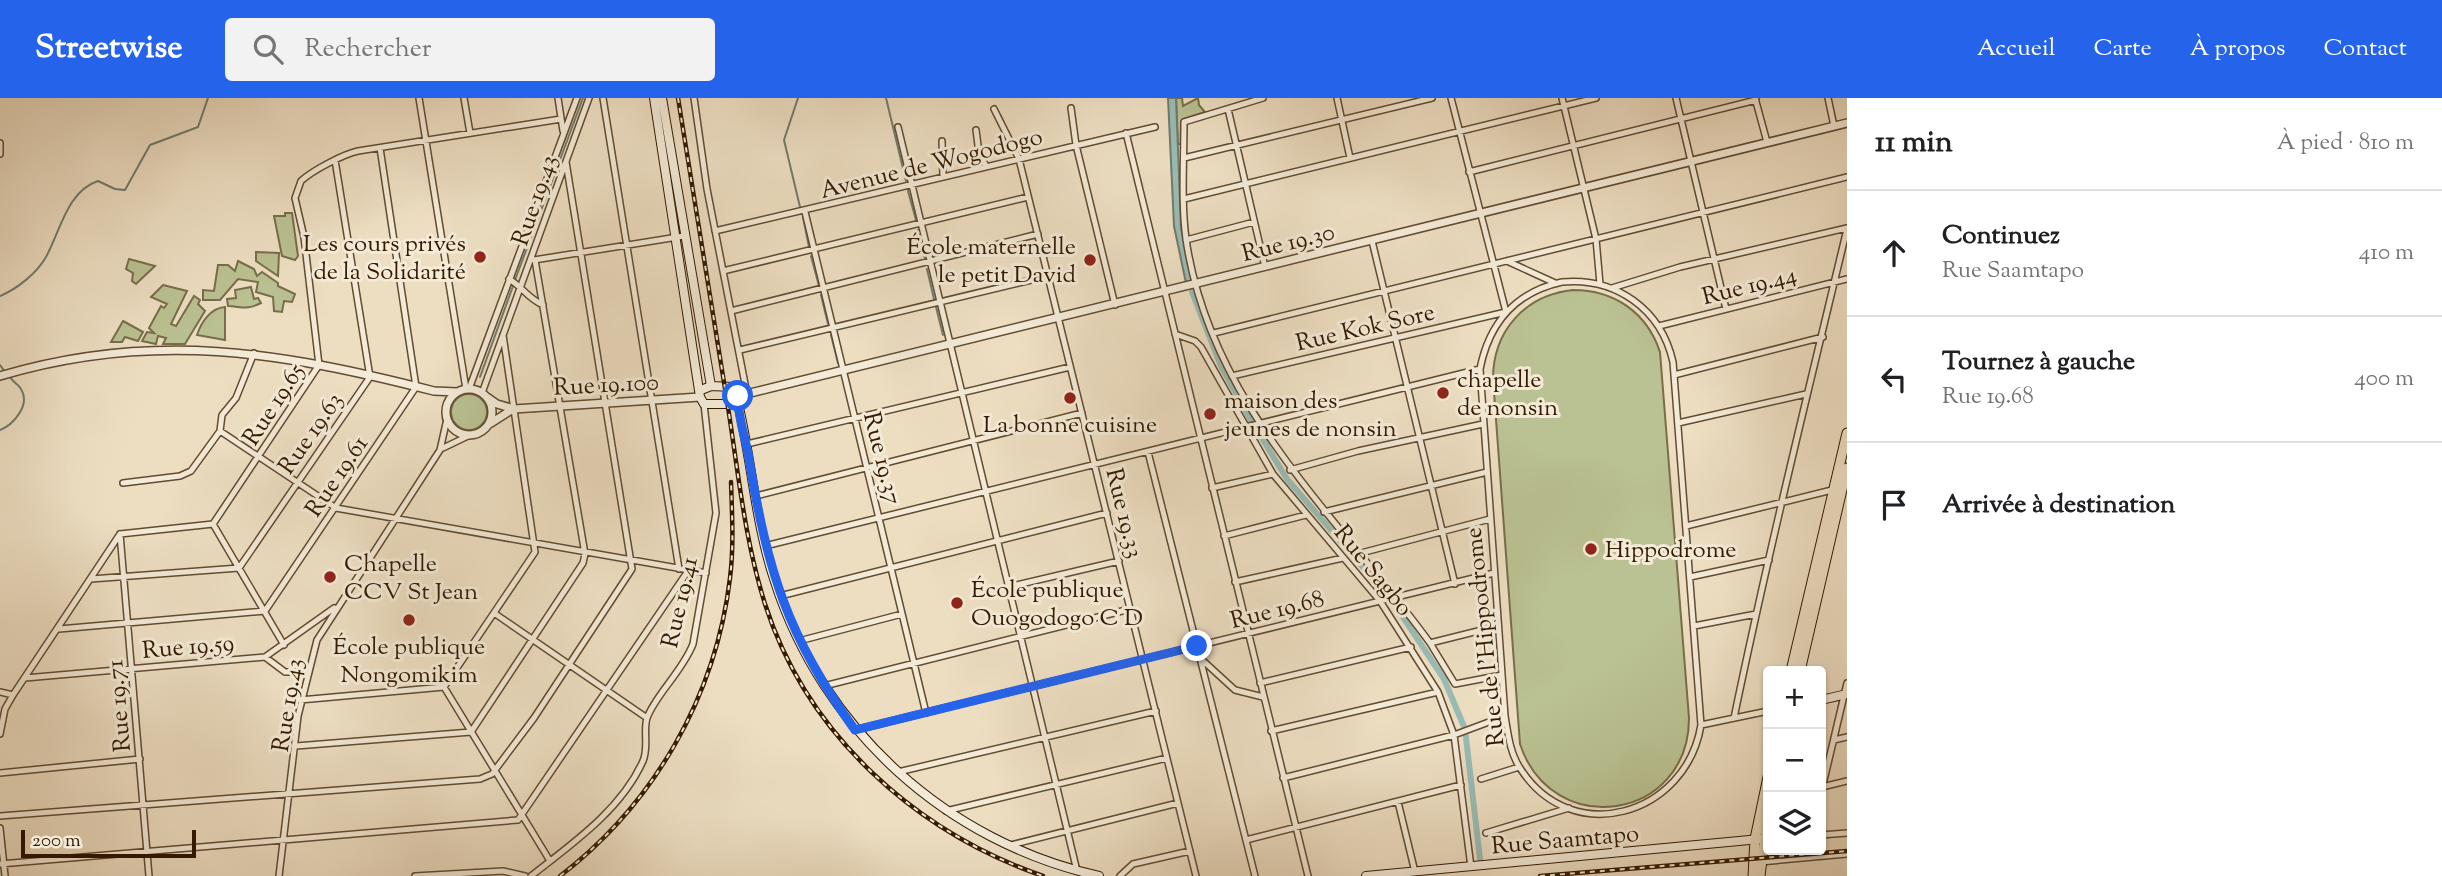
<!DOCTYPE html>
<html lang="fr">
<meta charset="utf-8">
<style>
body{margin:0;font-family:"Sorts Mill Goudy",serif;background:#f2f2f2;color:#202124}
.controls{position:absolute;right:21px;bottom:21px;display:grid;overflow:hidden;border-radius:7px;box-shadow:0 2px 5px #0004}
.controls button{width:63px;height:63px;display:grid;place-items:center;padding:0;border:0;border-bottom:2px solid #e0e0e0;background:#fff;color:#202124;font:35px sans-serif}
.scale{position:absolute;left:21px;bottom:18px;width:175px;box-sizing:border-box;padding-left:7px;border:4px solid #351a00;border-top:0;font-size:19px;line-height:24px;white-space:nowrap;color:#351a00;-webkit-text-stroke:5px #f3ead7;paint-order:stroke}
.stop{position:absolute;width:21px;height:21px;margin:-16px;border:5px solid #2563eb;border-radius:50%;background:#fff}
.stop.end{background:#2563eb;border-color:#fff;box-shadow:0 2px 7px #0008}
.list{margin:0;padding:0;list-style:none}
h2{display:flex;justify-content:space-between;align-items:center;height:91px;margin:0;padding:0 28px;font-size:30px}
h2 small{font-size:23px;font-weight:400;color:#757577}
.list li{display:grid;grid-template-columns:46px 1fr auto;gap:21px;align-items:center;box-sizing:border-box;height:126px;padding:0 28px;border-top:2px solid #e0e0e0}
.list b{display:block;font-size:26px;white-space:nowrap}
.list p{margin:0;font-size:23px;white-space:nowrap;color:#757577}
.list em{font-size:23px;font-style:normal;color:#757577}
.icon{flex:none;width:38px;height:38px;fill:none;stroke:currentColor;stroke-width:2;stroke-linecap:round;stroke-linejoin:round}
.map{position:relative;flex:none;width:1847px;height:778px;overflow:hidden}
header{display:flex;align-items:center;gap:42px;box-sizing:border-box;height:98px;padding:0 35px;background:#2563eb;color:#fff}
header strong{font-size:33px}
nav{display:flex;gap:38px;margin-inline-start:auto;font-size:24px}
.search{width:490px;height:63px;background:#f2f2f2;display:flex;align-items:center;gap:18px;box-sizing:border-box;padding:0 24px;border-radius:7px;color:#757577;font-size:26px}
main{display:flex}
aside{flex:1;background:#fff}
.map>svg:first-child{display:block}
</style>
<header>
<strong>Streetwise</strong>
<div class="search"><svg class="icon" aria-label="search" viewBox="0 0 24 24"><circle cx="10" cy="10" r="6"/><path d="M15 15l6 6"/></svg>Rechercher</div>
<nav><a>Accueil</a><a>Carte</a><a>À propos</a><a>Contact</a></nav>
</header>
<main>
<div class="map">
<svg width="1847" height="778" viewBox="0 0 1847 778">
<rect width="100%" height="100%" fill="#eddec2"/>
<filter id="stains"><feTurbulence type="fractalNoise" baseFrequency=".00286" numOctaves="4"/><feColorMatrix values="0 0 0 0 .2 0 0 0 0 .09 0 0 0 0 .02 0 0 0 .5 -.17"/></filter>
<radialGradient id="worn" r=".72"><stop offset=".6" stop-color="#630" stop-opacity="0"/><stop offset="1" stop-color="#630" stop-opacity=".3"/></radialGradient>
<path fill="#bac192" stroke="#786e49" stroke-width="2" d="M 1176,0 L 1182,0 L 1183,8 L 1198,0 L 1199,7 L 1205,14 L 1183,21 L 1183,46 L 1178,46 Z
M 285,115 L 292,115 L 298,158 L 295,162 L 282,158 L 274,118 L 285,118 Z
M 256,154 L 279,155 L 278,178 L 256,163 Z
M 129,161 L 155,168 L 136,186 L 132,183 L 133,175 L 126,171 Z
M 238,163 L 254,171 L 257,178 L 262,174 L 278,185 L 278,188 L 295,196 L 292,204 L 284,203 L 282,214 L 274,213 L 273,199 L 256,194 L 258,184 L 238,181 L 220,202 L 203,202 L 203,192 L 214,193 L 218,167 L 228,167 L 235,173 Z
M 163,187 L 187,193 L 171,226 L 176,228 L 194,198 L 200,202 L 198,206 L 205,213 L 185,246 L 163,246 L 166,240 L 158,238 L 156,246 L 142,243 L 147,234 L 154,235 L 149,230 L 161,208 L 164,210 L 167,206 L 151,199 Z
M 251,189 L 254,201 L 258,200 L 261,205 C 247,212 244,209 228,208 L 227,201 L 236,200 L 235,192 Z
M 1573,192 C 1615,192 1647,215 1660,254 L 1689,620 C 1689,723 1552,743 1520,646 L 1493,281 C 1493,233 1525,197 1573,192 Z
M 225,209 L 225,242 L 197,237 C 201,225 210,210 225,209 Z
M 123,223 L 143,234 L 138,243 L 125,239 L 122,244 L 111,244 Z
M451 314a18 18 0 1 1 36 0a18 18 0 1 1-36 0Z"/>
<path fill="#99bcb6" stroke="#717b6d" stroke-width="2" d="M 1168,0 L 1176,0 L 1181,130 L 1192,184 L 1186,185 L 1174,128 Z"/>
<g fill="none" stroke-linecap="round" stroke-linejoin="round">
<path stroke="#717b6d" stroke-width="2" d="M 798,0 L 784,42 L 800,109
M 886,0 L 906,83
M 908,93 L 916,122
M 803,119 L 809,149
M 918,132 L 925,161
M 811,158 L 819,188
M 927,171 L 934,201
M 515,182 L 583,0
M 821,197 L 828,226
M 0,198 C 17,191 37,175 46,159 C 60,134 67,93 98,83 L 115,91 L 125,92 L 150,47 L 198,29 L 208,0
M 936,209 L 943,237
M 831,237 L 838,265
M 0,267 L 6,275
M 480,279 L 513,188
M 0,332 C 13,327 31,307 21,291 C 19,287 13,284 10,279"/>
<path stroke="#99bcb6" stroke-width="6" d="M 1192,194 L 1221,268 L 1252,324
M 1257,332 L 1287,381 L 1388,498
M 1395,507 L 1444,581 L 1465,631 L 1480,761"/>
<defs>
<path id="minor" d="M 419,0 L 466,291
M 464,0 L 470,35
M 558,0 L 563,33
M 603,0 L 679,471
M 694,0 L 707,91 L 747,296
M 1263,0 L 1184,24 C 1184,63 1181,103 1186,141 C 1210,307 1337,417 1430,545 L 1498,528
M 1337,0 L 1350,60
M 1562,0 L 1596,141 L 1600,186
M 1676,0 L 1726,211
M 1755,0 L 1767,44
M 1828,0 L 1834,28
M 1071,10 L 1076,47 L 1115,207
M 994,11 L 1019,61 L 1196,778
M 1228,11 L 1265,169
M 898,29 L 1077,773
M 976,32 L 979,55 L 986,68
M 1126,35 L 1308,778
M 942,43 L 943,78
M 0,45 L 0,56
M 1184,60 L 1432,0
M 1469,74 L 1756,2
M 1184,101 L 1596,0
M 805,114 L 926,615
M 715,133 L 1155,29
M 1186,142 L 1254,124
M 1372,143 L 1455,486
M 534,162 L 684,138
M 1507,163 L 1555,185
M 723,173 L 1028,99
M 509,181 C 522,189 529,201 543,207
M 1562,184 C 1616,179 1661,211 1673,264 L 1701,627 C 1686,718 1571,751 1520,670 C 1510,655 1508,636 1505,618 L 1480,271 C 1489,225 1516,194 1562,184 Z
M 1612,190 L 1680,169 L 1847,130
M 731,213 L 1038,136
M 1659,228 L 1847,181
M 1214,235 L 1847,79
M 1175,236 L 1195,243 L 1201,249 L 1273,376 L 1380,503 L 1438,594 L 1454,637 L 1471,769
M 740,252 L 1048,178
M 1674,277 L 1823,239
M 1232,278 L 1506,214 L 1451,0
M 469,291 L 577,0
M 482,295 L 589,0
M 1678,325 L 1806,296
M 220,333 L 336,410 L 706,475
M 747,346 L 1070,269
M 443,350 L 468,338
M 1148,354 L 1255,778
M 1290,372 L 1358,353 L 1483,326
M 123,385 L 180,378 L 191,373 L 220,333 L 222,317 L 236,300 L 254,255
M 1212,390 L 1273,376
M 756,398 L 1082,315
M 1324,414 L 1487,374
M 213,426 L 284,547
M 1686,428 L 1836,391
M 120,436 L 213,426 L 319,267 L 304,139 L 295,100 L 301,83 C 313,72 344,56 358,53 L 561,21
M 120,436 L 149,778
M 1224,438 L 1306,417
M 765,448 L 1480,271
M 1361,455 L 1490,421
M 1690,479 L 1769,462
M 91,481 L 239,470 L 370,279 L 335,62
M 1235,484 L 1343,460
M 1008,489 L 1119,463
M 780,498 L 1107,415
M 494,515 L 647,620
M 1694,528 L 1756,516
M 59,531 L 265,513 L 416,289 L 380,50
M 799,543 L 902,516
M 1430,545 L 1455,586 L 1502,577
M 265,559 L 285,574 L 308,574
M 1200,560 L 1235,592 L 1263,599
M 25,580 L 265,559 L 334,510
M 1260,585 L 1411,549
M 824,588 L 1130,511
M 444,589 L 550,763
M 0,594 L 13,597
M 300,602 L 444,589 L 535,454 L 503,237
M 1734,620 C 1768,456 1808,294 1847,131
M 1701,627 L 1768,613
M 855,632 L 1494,475
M 1271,633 L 1438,594
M 0,636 L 5,611 L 13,597 L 120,436
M 1834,642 L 1847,639
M 296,648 L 471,634 L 583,465 L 585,456 L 535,162
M 898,674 L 1156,613
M 0,675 L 140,661
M 1283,680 L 1454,637 L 1505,618
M 1481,681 L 1519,669
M 1822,689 L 1847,683
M 1821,695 L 1847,585
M 1398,704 L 1415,774
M 946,713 L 1167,660
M 0,718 L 480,681 L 492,676 L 534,620 L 632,471 L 566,64
M 0,730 L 5,778
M 1486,735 L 1569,710
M 1821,737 L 1847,735
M 1246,742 L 1461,687
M 1011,747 L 1178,705
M 1760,764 L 1847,756
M 0,766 L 518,722 L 688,473
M 279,778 L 298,618 L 317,542 L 440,352 L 447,321
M 415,778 L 503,773 L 525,778
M 531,778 C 572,746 621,712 643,663 C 649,649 643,633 647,620 C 656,596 682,574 693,546 L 716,415 L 704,306
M 1120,778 L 1133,766 L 1190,753"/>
<path id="tertiary" d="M 0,278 C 154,232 281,254 434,293 L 457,294
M446 314a23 23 0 1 1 46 0a23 23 0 1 1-46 0Z
M 738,298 L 1847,25
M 487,299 L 497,306 L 514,311 L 700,299
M 491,325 L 513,311"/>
<path id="secondary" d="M 654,0 L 700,299 L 704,306 L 734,306 L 738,300 L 734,289 L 711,288 L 701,292
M 662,0 L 711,288
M 737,301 C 752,362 755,425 775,484 C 823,632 947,744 1099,778
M 1821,602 L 1847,596
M 1366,778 L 1760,741"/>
<path id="primary" d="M 1791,573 L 1847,335
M 1800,573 L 1847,370
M 1753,778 L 1755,741 L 1768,679
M 1760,778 L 1768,715"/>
</defs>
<use href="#minor" stroke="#634b30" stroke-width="8"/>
<use href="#tertiary" stroke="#634b30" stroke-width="10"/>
<use href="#secondary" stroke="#351a00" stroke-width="10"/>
<use href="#primary" stroke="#351a00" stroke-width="11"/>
<use href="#minor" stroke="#f3ead7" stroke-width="5"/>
<use href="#tertiary" stroke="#f3ead7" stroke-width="7"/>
<use href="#secondary" stroke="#f3ead7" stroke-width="8"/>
<use href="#primary" stroke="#eddec2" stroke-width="9"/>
<defs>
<path id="rail" d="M 678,0 C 694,101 711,202 727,303 C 738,371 744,440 765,506 C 807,637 916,734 1043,778
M 560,778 C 654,706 716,598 730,480 C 734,448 732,416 731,384
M 1540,778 L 1847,753"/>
</defs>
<use href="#rail" stroke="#351a00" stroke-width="4.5"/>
<use href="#rail" stroke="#f3ead7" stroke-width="2" stroke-dasharray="5" stroke-linecap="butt"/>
</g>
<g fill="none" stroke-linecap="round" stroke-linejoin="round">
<path stroke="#2563eb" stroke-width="9" d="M 738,298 C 737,317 746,341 749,361 C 768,474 787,538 855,632 L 1197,548"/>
</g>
<g fill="#8f2418" stroke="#f3ead7" stroke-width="2.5">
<circle cx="480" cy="159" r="7"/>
<circle cx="1090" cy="162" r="7"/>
<circle cx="1443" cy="295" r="7"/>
<circle cx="1070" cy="300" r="7"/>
<circle cx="1210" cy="316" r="7"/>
<circle cx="1591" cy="451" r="7"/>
<circle cx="330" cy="479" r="7"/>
<circle cx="957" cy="505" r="7"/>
<circle cx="409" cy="522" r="7"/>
</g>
<g text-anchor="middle" stroke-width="6" stroke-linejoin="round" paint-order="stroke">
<g font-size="24" fill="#351a00" stroke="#f3ead7">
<text transform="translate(931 65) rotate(-14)" y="8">Avenue de Wogodogo</text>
<text transform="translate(534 102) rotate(-71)" y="8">Rue 19.43</text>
<text transform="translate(1288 144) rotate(-14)" y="8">Rue 19.30</text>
<text transform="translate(1749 187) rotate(-14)" y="8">Rue 19.44</text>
<text transform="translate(1365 229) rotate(-13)" y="8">Rue Kok Sore</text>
<text transform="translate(606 286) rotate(-3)" y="8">Rue 19.100</text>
<text transform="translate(273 306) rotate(-57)" y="8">Rue 19.65</text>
<text transform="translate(310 335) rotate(-55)" y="8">Rue 19.63</text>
<text transform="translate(883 360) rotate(76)" y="8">Rue 19.37</text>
<text transform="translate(336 378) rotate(-56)" y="8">Rue 19.61</text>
<text transform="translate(1125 415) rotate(76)" y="8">Rue 19.33</text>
<text transform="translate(1374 472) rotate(51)" y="8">Rue Sagbo</text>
<text transform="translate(679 504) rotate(-77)" y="8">Rue 19.41</text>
<text transform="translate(1277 511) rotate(-14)" y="8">Rue 19.68</text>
<text transform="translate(1484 539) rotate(-96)" y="8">Rue de l'Hippodrome</text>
<text transform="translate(188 548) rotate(-5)" y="8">Rue 19.59</text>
<text transform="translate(287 607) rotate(-81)" y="8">Rue 19.43</text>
<text transform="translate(118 608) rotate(-95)" y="8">Rue 19.71</text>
<text transform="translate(1565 741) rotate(-5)" y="8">Rue Saamtapo</text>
</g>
<g font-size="24" fill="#351a00" stroke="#f3ead7" text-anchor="start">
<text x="466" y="153" text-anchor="end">Les cours privés<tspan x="466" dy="28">de la Solidarité</tspan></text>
<text x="1076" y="156" text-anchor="end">École maternelle<tspan x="1076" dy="28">le petit David</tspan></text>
<text x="1457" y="289">chapelle<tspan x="1457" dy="28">de nonsin</tspan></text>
<text x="1224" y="310">maison des<tspan x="1224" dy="28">jeunes de nonsin</tspan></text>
<text x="1070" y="334" text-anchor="middle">La bonne cuisine</text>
<text x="1605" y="459">Hippodrome</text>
<text x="344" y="473">Chapelle<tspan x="344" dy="28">CCV St Jean</tspan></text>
<text x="971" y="499">École publique<tspan x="971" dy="28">Ouogodogo C D</tspan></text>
<text x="409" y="556" text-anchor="middle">École publique<tspan x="409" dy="28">Nongomikim</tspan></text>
</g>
</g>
<rect width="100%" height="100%" filter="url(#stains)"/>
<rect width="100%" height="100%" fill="url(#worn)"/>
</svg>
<div class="controls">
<button>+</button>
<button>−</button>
<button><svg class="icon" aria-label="layers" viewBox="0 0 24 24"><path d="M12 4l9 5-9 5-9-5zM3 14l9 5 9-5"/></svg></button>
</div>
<div class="scale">200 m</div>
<div class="stop" style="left:738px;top:298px"></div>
<div class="stop end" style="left:1197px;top:548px"></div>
</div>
<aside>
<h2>11 min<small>À pied · 810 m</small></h2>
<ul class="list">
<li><svg class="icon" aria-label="ahead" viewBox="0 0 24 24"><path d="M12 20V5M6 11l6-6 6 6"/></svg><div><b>Continuez</b><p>Rue Saamtapo</p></div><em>410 m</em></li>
<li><svg class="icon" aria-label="left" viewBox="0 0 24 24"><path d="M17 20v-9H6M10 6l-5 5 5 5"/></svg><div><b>Tournez à gauche</b><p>Rue 19.68</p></div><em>400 m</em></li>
<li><svg class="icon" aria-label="arrive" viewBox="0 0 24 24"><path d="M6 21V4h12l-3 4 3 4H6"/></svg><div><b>Arrivée à destination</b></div></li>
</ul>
</aside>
</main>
